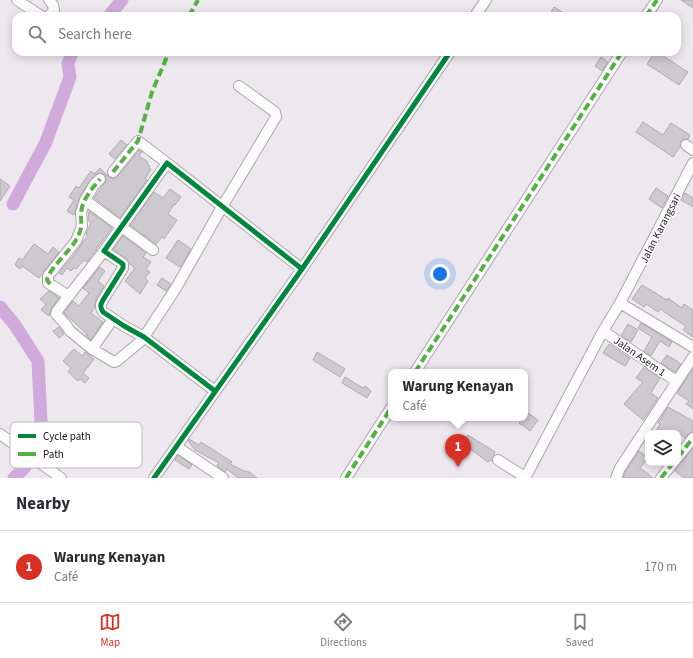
<!DOCTYPE html>
<meta charset="utf-8">
<style>
body{margin:0;font-family:"Source Sans 3",sans-serif;background:#f7f7f7;color:#2b2b33}
.controls{position:absolute;right:12px;bottom:12px;display:grid;overflow:hidden;border-radius:8px;box-shadow:0 2px 10px #0003}
.controls button{width:36px;height:36px;display:grid;place-items:center;padding:0;border:0;border-bottom:1px solid #e1e1e2;background:#fff;color:#2b2b33;font:20px sans-serif}
.you{position:absolute;left:440px;top:274px;width:14px;height:14px;margin:-10px;border:3px solid #fff;border-radius:50%;background:#1a73e8;box-shadow:0 0 0 6px #1a73e833}
.badge{display:grid;place-items:center;width:26px;height:26px;border-radius:50%;background:#d93025;color:#fff;font-size:13px;font-weight:700}
.pin{position:absolute;translate:-50% -33px;filter:drop-shadow(0 1px 2px #0008)}
.pin::after{content:'';position:absolute;top:21px;width:14px;height:12px;background:inherit;clip-path:polygon(0 0,100% 0,50% 100%)}
.popup{position:absolute;left:388px;top:369px;width:140px;height:52px;box-sizing:border-box;display:grid;place-content:center;border-radius:8px;background:#fff;filter:drop-shadow(0 1px 3px #0005);font-size:13px;white-space:nowrap;color:#7c7c81}
.popup b{font-size:15px;color:#2b2b33}
.popup::after{content:'';position:absolute;left:50%;top:100%;margin-left:-8px;border:8px solid transparent;border-top-color:#fff}
.list{margin:0;padding:0;list-style:none}
h2{display:flex;justify-content:space-between;align-items:center;height:52px;margin:0;padding:0 16px;font-size:17px}
h2 small{font-size:13px;font-weight:400;color:#7c7c81}
.list li{display:grid;grid-template-columns:26px 1fr auto;gap:12px;align-items:center;box-sizing:border-box;height:72px;padding:0 16px;border-top:1px solid #e1e1e2}
.list b{display:block;font-size:15px;white-space:nowrap}
.list p{margin:0;font-size:13px;white-space:nowrap;color:#7c7c81}
.list em{font-size:13px;font-style:normal;color:#7c7c81}
.icon{flex:none;width:22px;height:22px;fill:none;stroke:currentColor;stroke-width:2;stroke-linecap:round;stroke-linejoin:round}
.map{position:relative;flex:none;width:693px;height:478px;overflow:hidden}
.search{position:absolute;background:#fff;box-shadow:0 2px 10px #0003;left:12px;right:12px;top:12px;height:44px;display:flex;align-items:center;gap:10px;box-sizing:border-box;padding:0 14px;border-radius:12px;color:#7c7c81;font-size:15px}
.sheet{height:124px;background:#fff}
nav{display:flex;justify-content:space-around;align-items:center;box-sizing:border-box;height:56px;border-top:1px solid #e1e1e2;background:#fff;font-size:11px;color:#7c7c81}
nav a{display:grid;justify-items:center;gap:2px}
nav .on{color:#d93025}
.map>svg:first-child{display:block}
</style>
<div class="map">
<svg width="693" height="478" viewBox="0 0 693 478">
<rect width="100%" height="100%" fill="#ede8ee"/>
<g fill="none" stroke-linecap="round" stroke-linejoin="round">
<path stroke="#d1aadc" stroke-width="13" d="M 109,16 L 122,0
M 13,204 L 46,142 L 70,77 L 68,64 L 72,52
M 0,307 L 15,325 L 38,361 L 41,421 L 25,467 L 14,478"/>
</g>
<path fill="#cdc9ce" stroke="#afacb0" d="M 681,0 L 693,0 L 693,8 Z
M 554,7 L 562,12 L 560,16 L 549,16 Z
M 655,52 L 657,52 L 688,72 L 679,85 L 647,64 Z
M 601,57 L 608,62 L 602,71 L 595,66 Z
M 643,122 L 663,135 L 671,123 L 690,135 L 688,139 L 684,139 L 681,141 L 680,147 L 673,157 L 636,132 Z
M 121,140 L 127,145 L 115,159 L 109,154 Z
M 139,150 L 142,152 L 139,156 L 148,162 L 147,164 L 150,166 L 149,168 L 151,169 L 145,179 L 147,180 L 120,218 L 94,198 L 106,181 L 105,175 L 101,173 L 96,174 L 89,182 L 79,198 L 74,215 L 67,211 L 74,200 L 69,197 L 76,186 L 79,188 L 91,171 L 94,174 L 100,168 L 109,177 L 114,179 L 118,176 Z
M 0,179 L 10,186 L 0,201 Z
M 656,188 L 668,196 L 662,208 L 649,199 Z
M 170,189 L 181,197 L 175,205 L 174,204 L 168,214 L 177,220 L 164,239 L 162,237 L 156,244 L 130,225 L 154,192 L 163,198 Z
M 685,193 L 693,198 L 693,207 L 681,200 Z
M 89,211 L 112,228 L 87,262 L 84,260 L 76,269 L 74,268 L 71,271 L 67,268 L 62,275 L 59,273 L 74,255 L 88,235 L 86,234 L 91,223 L 88,220 Z
M 123,236 L 146,253 L 143,257 L 151,262 L 146,269 L 150,272 L 145,278 L 148,281 L 140,294 L 125,281 L 135,268 L 130,264 L 127,259 L 113,249 Z
M 178,240 L 191,249 L 180,267 L 166,258 Z
M 34,244 L 48,254 L 53,247 L 59,252 L 39,278 L 22,266 L 20,269 L 15,265 L 19,258 L 22,260 Z
M 100,267 L 105,271 L 98,281 L 104,286 L 96,299 L 94,308 L 91,313 L 103,322 L 91,340 L 86,335 L 87,334 L 64,313 L 73,301 L 79,306 L 89,293 L 83,288 Z
M 162,278 L 171,284 L 166,291 L 157,285 Z
M 642,285 L 667,300 L 668,298 L 682,308 L 684,304 L 693,310 L 693,337 L 683,330 L 686,326 L 670,316 L 660,309 L 658,312 L 646,304 L 644,307 L 632,299 Z
M 49,291 L 59,298 L 52,307 L 49,316 L 41,310 L 46,304 L 40,299 Z
M 641,323 L 672,342 L 669,347 L 660,341 L 651,356 L 644,351 L 652,337 L 638,328 Z
M 628,324 L 638,330 L 631,342 L 621,336 Z
M 59,327 L 64,334 L 59,338 L 53,331 Z
M 609,344 L 630,358 L 625,366 L 603,353 Z
M 74,349 L 82,356 L 85,352 L 94,359 L 83,373 L 89,378 L 85,383 L 80,379 L 78,381 L 68,372 L 71,368 L 63,361 Z
M 317,352 L 345,369 L 340,377 L 313,360 Z
M 667,355 L 681,364 L 675,372 L 661,363 Z
M 644,367 L 660,378 L 651,393 L 658,398 L 643,420 L 624,404 L 643,382 L 636,378 Z
M 693,369 L 693,409 L 686,404 L 689,401 L 677,393 Z
M 345,377 L 363,388 L 365,386 L 371,391 L 367,398 L 342,383 Z
M 668,407 L 693,421 L 693,432 L 688,434 L 685,438 L 678,433 L 655,433 L 660,424 L 658,423 Z
M 525,411 L 538,420 L 530,431 L 519,423 L 523,418 L 525,418 Z
M 468,435 L 495,452 L 492,461 L 490,460 L 488,462 L 462,443 Z
M 189,439 L 199,445 L 201,442 L 232,462 L 230,464 L 244,471 L 249,472 L 257,478 L 238,478 L 227,469 L 225,472 L 217,466 L 219,463 L 195,450 L 188,441 Z
M 693,448 L 693,478 L 684,478 L 675,471 L 679,463 L 683,461 Z
M 639,451 L 648,458 L 640,468 L 653,478 L 623,478 L 626,471 Z
M 178,455 L 192,465 L 189,469 L 175,460 Z"/>
<g fill="none" stroke-linecap="round" stroke-linejoin="round">
<defs>
<path id="minor" d="M 17,0 L 41,16
M 49,16 L 54,10 L 53,5 L 49,0
M 475,16 L 486,0
M 646,16 L 657,0
M 686,145 L 693,150
M 113,172 L 138,141 L 167,163
M 85,200 L 153,250
M 104,251 L 57,311 L 56,314 L 66,325 L 70,331 L 92,349 L 114,362 L 117,361 L 141,341 L 150,328 L 176,288 L 222,207 L 276,117 L 275,112 L 239,86
M 69,296 L 48,283 L 48,276 L 76,241 L 82,226 L 81,213 L 85,200 L 94,185 L 100,179
M 620,303 L 693,347
M 603,331 L 676,381
M 92,349 L 113,319
M 415,372 L 622,52
M 215,391 L 144,337 L 124,326 L 103,312 C 100,307 100,305 103,300 L 123,268 L 123,264 L 104,251 L 167,163 L 302,269
M 0,434 L 61,478
M 177,447 L 223,478
M 678,457 L 693,438
M 498,460 L 525,477
M 154,478 L 302,269 L 450,52
M 346,478 L 391,408
M 525,478 L 603,331 L 620,303 L 693,163
M 616,478 L 620,468 L 693,357
M 661,478 L 673,463"/>
</defs>
<use href="#minor" stroke="#aba7ac" stroke-width="12"/>
<use href="#minor" stroke="#fcfcfc" stroke-width="10"/>
<path stroke="#55b145" stroke-width="4" stroke-dasharray="8 4" stroke-linecap="butt" d="M 189,16 L 198,0
M 646,16 L 657,0
M 113,172 L 138,141 L 152,92 L 169,52
M 50,284 L 47,280 C 48,270 70,251 76,240 C 85,225 79,221 82,207 C 85,197 93,187 100,179
M 415,372 L 622,52
M 678,457 L 693,438
M 346,478 L 391,408
M 661,478 L 673,463"/>
<defs>
<path id="cycleway" d="M 215,391 L 144,337 L 124,326 L 103,312 C 100,307 100,305 103,300 L 123,268 L 123,264 L 104,251 L 167,163 L 302,269
M 154,478 L 302,269 L 450,52"/>
</defs>
<use href="#cycleway" stroke="#fff" stroke-width="8"/>
<use href="#cycleway" stroke="#00873e" stroke-width="5"/>
</g>
<g text-anchor="middle" stroke-width="3" stroke-linejoin="round" paint-order="stroke">
<g font-size="11" fill="#19161a" stroke="#fff">
<text transform="translate(660 228) rotate(-63)" y="4">Jalan Karangsari</text>
<text transform="translate(640 356) rotate(35)" y="4">Jalan Asem 1</text>
</g>
</g>
<rect x="10" y="422" width="132" height="46" rx="6" fill="#fff" stroke="#bab9ba" stroke-width="1"/>
<rect x="18" y="434" width="18" height="4" fill="#00873e"/>
<rect x="18" y="452" width="18" height="4" fill="#55b145"/>
<g font-size="11" fill="#19161a">
<text x="43" y="440">Cycle path</text>
<text x="43" y="458">Path</text>
</g>
</svg>
<div class="controls">
<button><svg class="icon" aria-label="layers" viewBox="0 0 24 24"><path d="M12 4l9 5-9 5-9-5zM3 14l9 5 9-5"/></svg></button>
</div>
<div class="you"></div>
<div class="pin badge" style="left:458px;top:467px">1</div>
<div class="popup"><b>Warung Kenayan</b>Café</div>
<div class="search"><svg class="icon" aria-label="search" viewBox="0 0 24 24"><circle cx="10" cy="10" r="6"/><path d="M15 15l6 6"/></svg>Search here</div>
</div>
<section class="sheet">
<h2>Nearby<small></small></h2>
<ul class="list">
<li><span class="badge">1</span><div><b>Warung Kenayan</b><p>Café</p></div><em>170 m</em></li>
</ul>
</section>
<nav>
<a class="on"><svg class="icon" aria-label="map" viewBox="0 0 24 24"><path d="M3 6l6-2 6 2 6-2v14l-6 2-6-2-6 2zM9 4v14M15 6v14"/></svg>Map</a>
<a><svg class="icon" aria-label="directions" viewBox="0 0 24 24"><path d="M12 3l9 9-9 9-9-9zM9 14v-3h6M13 9l2 2-2 2"/></svg>Directions</a>
<a><svg class="icon" aria-label="saved" viewBox="0 0 24 24"><path d="M7 4h10v16l-5-4-5 4z"/></svg>Saved</a>
</nav>
